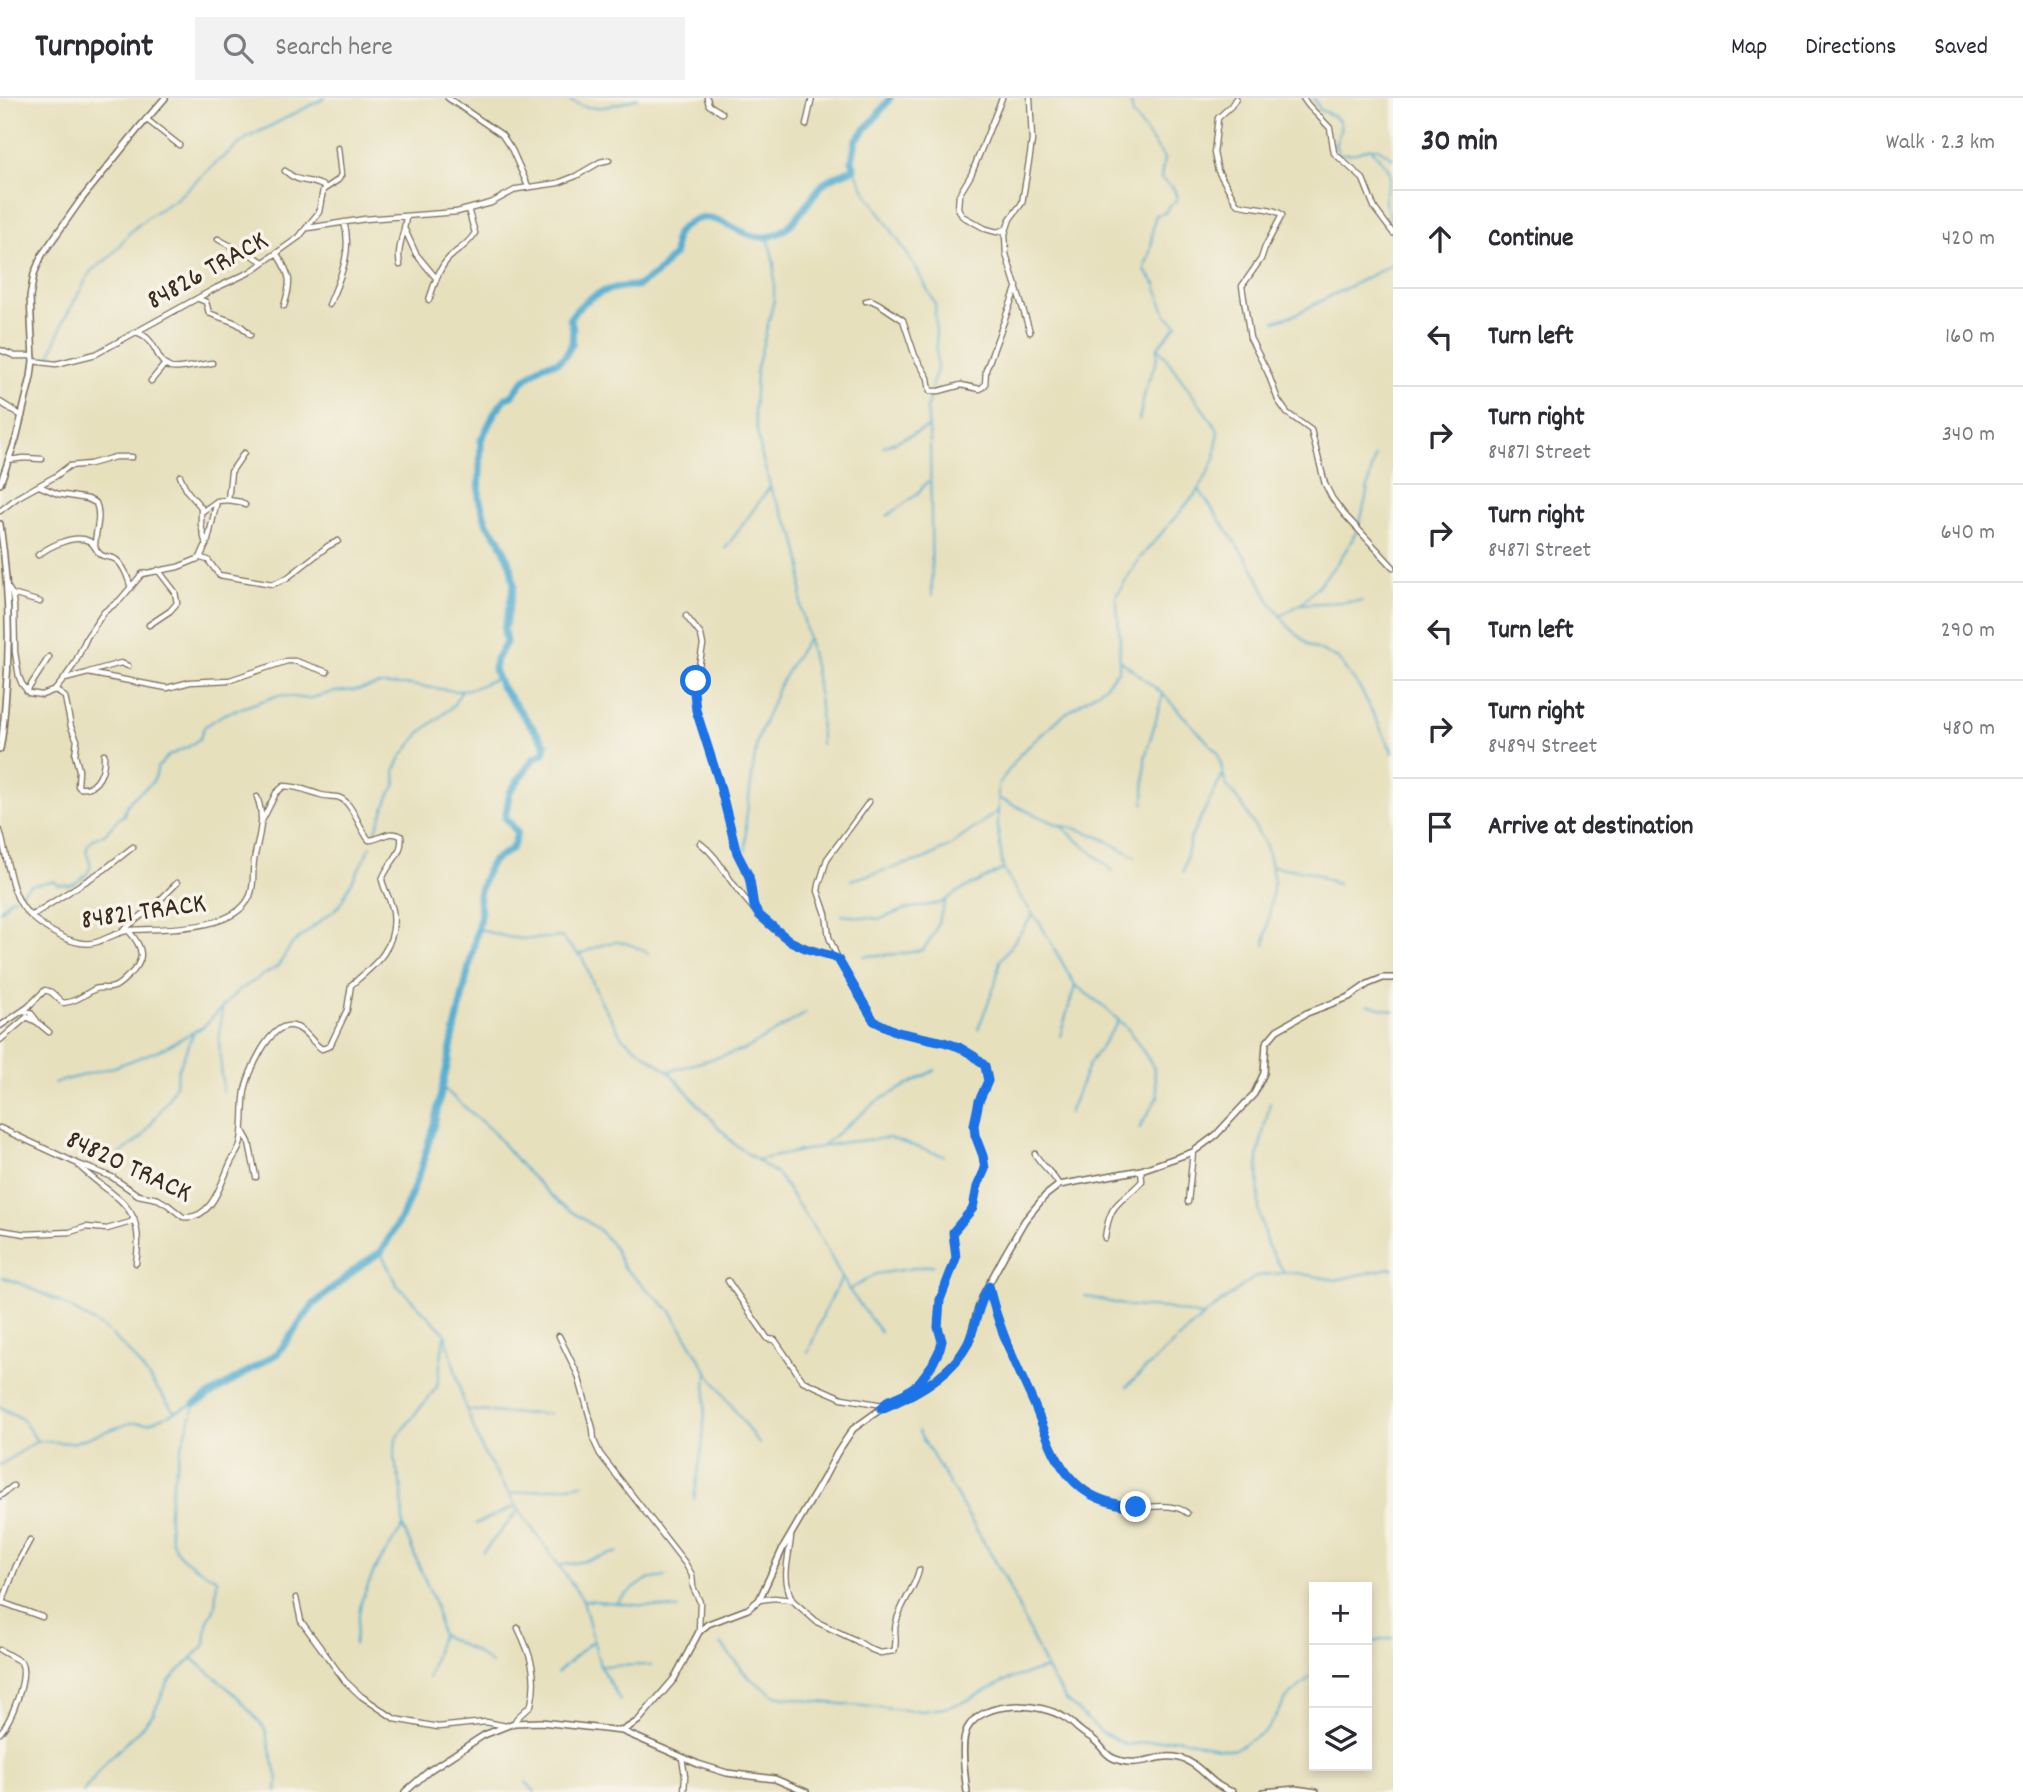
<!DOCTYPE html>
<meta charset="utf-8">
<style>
body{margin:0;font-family:Dekko,sans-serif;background:#f2f2f3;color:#2b2b33}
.controls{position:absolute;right:21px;bottom:21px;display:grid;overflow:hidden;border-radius:0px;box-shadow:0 4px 10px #0003}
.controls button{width:63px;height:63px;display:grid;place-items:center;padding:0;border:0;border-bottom:2px solid #e1e1e2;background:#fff;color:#2b2b33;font:35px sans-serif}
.stop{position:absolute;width:21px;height:21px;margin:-16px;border:5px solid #1a73e8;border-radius:50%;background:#fff}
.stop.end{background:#1a73e8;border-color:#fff;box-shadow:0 2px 7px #0008}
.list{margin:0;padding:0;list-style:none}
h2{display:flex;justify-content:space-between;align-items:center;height:91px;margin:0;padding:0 28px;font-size:30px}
h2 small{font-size:23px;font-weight:400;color:#7c7c81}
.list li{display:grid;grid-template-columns:46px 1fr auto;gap:21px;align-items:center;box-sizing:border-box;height:98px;padding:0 28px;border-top:2px solid #e1e1e2}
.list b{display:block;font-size:26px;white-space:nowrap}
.list p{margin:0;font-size:23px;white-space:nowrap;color:#7c7c81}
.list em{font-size:23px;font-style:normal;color:#7c7c81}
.icon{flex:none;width:38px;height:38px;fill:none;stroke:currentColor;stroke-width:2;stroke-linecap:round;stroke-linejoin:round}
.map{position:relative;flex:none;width:1393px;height:1694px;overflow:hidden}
header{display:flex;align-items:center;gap:42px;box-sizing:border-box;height:98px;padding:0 35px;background:#fff;border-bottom:2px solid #e1e1e2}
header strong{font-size:33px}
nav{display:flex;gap:38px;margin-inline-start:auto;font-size:24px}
.search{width:490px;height:63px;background:#f2f2f3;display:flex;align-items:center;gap:18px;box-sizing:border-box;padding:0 24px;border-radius:0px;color:#7c7c81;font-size:26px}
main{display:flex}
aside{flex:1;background:#fff}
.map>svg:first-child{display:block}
</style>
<header>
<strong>Turnpoint</strong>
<div class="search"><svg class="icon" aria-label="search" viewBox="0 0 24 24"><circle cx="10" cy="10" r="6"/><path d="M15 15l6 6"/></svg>Search here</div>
<nav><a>Map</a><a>Directions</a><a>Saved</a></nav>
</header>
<main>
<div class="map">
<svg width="1393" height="1694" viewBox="0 0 1393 1694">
<rect width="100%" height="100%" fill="#f7f3e8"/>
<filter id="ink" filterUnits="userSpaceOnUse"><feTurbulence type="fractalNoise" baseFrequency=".0143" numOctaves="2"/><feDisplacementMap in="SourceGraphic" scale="14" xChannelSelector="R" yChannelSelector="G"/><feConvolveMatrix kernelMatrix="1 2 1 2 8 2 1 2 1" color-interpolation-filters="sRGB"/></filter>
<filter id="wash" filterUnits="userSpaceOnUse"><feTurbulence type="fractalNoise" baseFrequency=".00686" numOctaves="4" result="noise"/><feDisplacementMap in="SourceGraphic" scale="28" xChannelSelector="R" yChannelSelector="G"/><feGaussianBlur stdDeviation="1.57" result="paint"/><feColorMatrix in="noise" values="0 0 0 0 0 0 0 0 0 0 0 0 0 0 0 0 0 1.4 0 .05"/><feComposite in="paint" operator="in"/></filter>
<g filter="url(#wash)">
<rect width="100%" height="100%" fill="#e7e0bd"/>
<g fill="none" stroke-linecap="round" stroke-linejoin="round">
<path stroke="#53add0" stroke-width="2" d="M 566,0 C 590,17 611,8 638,0
M 1130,0 L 1133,16 L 1164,60 L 1161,81 C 1170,87 1178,91 1176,103 L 1168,109 L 1165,115 L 1156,117 C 1151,130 1153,141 1150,154 C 1148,161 1145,166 1145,173 L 1156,186 L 1161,204 L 1167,218 L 1177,226 L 1158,249 L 1218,332 L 1215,361 L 1199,392 L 1140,460 L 1116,498 L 1120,542 L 1119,571 L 1105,588 L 1061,619 L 1021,655 L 998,687 L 998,733 L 1003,771 L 1023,803 L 1041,827 L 1075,887 L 1102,907 L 1128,931 L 1153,968 L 1158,998 L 1139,1031
M 1314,0 L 1320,12 C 1342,20 1345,25 1335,47 L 1339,56 L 1357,55 L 1370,50 L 1378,50 L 1393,60
M 1372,51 L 1389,72 L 1390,79 L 1385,96 L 1385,105 L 1393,125
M 854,71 L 865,92 L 915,168 L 935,206 L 937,271 L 931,290
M 768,139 L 774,165 L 774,202 L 756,274 L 754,316 L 762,359 L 772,395 L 795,438 L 802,468 L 801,510 L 815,572 L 820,607 L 821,646
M 1275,223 L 1294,217 L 1393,166
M 49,261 L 63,224 L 91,173 L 110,159 L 130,134 L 149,118 L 176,101 L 216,65 L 247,40 L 325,0
M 930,295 L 927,310 L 930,344 L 932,497
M 1139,322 L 1146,289 L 1156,264 L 1158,249
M 883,349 L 927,330
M 1200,393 L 1253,470 L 1269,502 L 1288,528 L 1310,548 L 1338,561 L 1361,592 L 1393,655
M 887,418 L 916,397 L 928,383
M 1358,428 C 1367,406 1368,381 1375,358
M 725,451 L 770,389
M 1301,506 C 1322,484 1343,461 1356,434
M 1282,517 L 1301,506 L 1362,503
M 1120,562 L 1163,596 L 1218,655 L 1226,687 L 1242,707 L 1266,748 L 1274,782 L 1265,846
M 1000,701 L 1061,728 L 1113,773
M 1144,705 L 1145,660 L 1163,596
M 1063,728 C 1090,732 1112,745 1135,759
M 373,740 L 389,698 L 396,686 L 395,672 L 401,659 L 420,635 L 453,608 L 462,592
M 746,753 L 746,721 L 757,643 L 778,590 L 793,563 L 808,540
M 1272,768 L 1310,774 L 1337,786
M 1183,775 L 1191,739 L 1223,676
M 851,782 L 924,761 L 950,748 L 998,713
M 18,796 L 30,787 L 55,783 L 58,787 C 62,786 65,787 69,787 C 77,786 93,774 90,765 C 89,759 85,756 87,749 C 90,741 98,739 104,736 C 112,731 115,721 124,717 C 125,714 125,709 128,706 C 137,691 157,690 157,670 L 168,658 L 190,648 L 200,640 L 204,629 L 224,616 L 279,597 L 307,601 L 334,594 L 359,592 L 378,587 L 410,587 L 456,593 L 474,590 L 497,580
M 0,813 L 9,802 L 14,800
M 842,817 L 880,821 L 906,811 L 941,805 L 961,792 L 1002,772
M 477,830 C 511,843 526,842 561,839 L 583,861 L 599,900 L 622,939 L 669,974 L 734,1046 L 778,1077 L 821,1141 L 849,1192 L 881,1235
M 579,857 C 609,843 619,837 649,856
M 864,858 L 899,856 L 923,852 L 934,836 L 946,802
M 1369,907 L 1393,913
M 222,911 L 219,943 L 223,994
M 978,931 L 995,887 L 1000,863 L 1033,817
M 1060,938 L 1075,888
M 670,973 L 746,951 L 806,915
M 54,985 L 114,969 L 162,951 L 204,928 L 238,893 L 278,868 L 292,846 L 339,808 L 371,748
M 442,989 L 493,1034 L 525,1072 L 559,1105 L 598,1131 L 614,1149 L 623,1169 L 671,1213 L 707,1273 L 759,1346
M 1270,1005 L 1258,1057 L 1259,1114 L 1267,1147 L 1284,1174
M 1069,1015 L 1089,966 L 1118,924
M 823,1047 L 876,1004 L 935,972
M 115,1060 L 142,1039 L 167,1003 L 175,988 L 179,970 L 193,936
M 757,1062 L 845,1044 L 889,1040 L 944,1058
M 381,1154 L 396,1186 L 445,1235 L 464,1305 L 483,1354 L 513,1403 L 583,1502 L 600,1568 L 620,1602
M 3,1179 C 34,1190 63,1204 90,1222 C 96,1226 103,1229 108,1234 C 133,1254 154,1288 174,1313
M 849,1192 L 876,1176 L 933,1167
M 1085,1198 L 1127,1208 L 1165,1210 L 1201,1218
M 808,1255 L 824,1214 L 842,1180
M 1127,1288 L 1203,1218 L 1256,1178 L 1292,1174 L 1336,1182 L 1389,1170 L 1393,1171
M 0,1309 L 22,1321 L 37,1343
M 466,1312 L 503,1315 L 549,1316
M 918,1333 L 1004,1478 L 1046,1570 L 1065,1601 L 1100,1633 L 1126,1647 L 1179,1640 L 1212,1649 L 1233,1652 L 1266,1633 L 1287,1600 L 1314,1576
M 0,1367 L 37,1343 L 72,1345 L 130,1325 L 149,1325 L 194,1306
M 509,1396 L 583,1386
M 694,1401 L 703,1344 L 707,1274
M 476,1426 L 516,1408
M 483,1454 L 519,1412
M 558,1468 L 585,1463 L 618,1454
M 585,1502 L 678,1511
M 617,1503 L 646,1482 L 665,1479
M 441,1537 L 474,1553 L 491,1566
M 1367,1545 L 1393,1540
M 721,1546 L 748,1579 L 774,1597 L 811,1603 L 904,1612 L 922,1613 L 944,1610 L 962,1605 L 1007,1582 L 1046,1570
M 354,1547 L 361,1504 L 375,1471 L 402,1430
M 192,1560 L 238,1599 L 265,1631 L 278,1681 L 277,1694
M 600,1568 L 651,1567
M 557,1575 L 592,1543
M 428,1580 L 441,1537 L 435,1506 L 403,1429 L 402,1392 L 394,1360 L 396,1340 L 437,1289 L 444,1238
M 526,1684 L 535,1694
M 83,1694 L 107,1663 L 136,1635 L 153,1616 L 168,1584 L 205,1547 L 207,1525 L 215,1509 L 217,1481 C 205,1474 190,1467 180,1457 C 152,1428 184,1341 195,1306"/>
<path stroke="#53add0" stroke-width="7" d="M 195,1306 L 278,1255 L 314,1206 L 362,1166 L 381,1154 L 403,1116 L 420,1074 L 435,1022 L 481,815 C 480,810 479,803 479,798 C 480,791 488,766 494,762 C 509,751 513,756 517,734 L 505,719 L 510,694 L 534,660 L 544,655 L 546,647 L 500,587 L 494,571 L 496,561 L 506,545 L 504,532 L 514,487 L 511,469 L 500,442 L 487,426 L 479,400 L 481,342 L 495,314 L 506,300 L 512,298 L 522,284 L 543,267 L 557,264 L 565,258 L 572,246 L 573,230 L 570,220 C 586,197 611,187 638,188 C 644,182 652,180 658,174 C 664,169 667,162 674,157 C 675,151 674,146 675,141 C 676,135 680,131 684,128 C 716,102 738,146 771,138 C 795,132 807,101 824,85 C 829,80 846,74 854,71 L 854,67 L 852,63 L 856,42 L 876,19 L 890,0"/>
</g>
</g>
<g filter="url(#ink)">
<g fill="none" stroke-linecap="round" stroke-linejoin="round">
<defs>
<path id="minor" d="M 448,0 L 502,37 L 512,52 L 528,88
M 707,0 L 709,7 L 722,15
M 1002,0 L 971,77 L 959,97 L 958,110 L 962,118 L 986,131 L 997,134 L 1006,131
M 1236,0 L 1231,8 L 1218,20 L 1214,55 L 1218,73 L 1237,106 C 1249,110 1274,109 1282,117 L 1265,149 L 1261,161 L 1242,188 L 1250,240 L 1268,275 L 1278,302 L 1287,315 L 1311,332 L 1325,386 L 1332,400 L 1344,416 L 1393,469
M 1303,0 L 1308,7 L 1330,30 L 1334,55 L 1363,81 L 1375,111 L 1393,135
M 146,21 L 179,47
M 806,27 L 812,0
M 285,73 C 301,87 310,80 325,89
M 308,130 L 365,121 L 457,114 L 491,105 L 517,91 L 558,85 L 576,78 L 600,64 L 609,62
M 405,132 L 416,156 L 436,180
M 218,141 C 232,150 249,154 263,164
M 277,156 C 291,178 292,183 284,208
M 400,167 C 396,151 405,135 406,118
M 199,201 L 206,204 L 209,215 C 227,223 237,221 250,237
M 429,202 C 434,188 438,171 449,160 C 458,151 468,147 475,135 L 468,111
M 866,203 L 871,202 L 879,206 L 903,222 L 915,258 L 928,280 L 930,293 L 939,293 L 961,287 L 980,291 L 985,287 L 986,272 L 1017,188
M 329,207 C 340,180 353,153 344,124
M 136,234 C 158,240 155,265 171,270 C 178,272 203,266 212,265
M 1030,234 L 1006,156 L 1005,136 L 1010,121 L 1022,105 L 1030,57 L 1032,42 L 1030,0
M 0,252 L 15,258 L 33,258
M 33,263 L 56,266 L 96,256 L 216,190 L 250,174 L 299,139 L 319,114 L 323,92 L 338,82 L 341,77 L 338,50
M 151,283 L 165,266
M 0,304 L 22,318
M 8,362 L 24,360 L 42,361
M 180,378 L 187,393 L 201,409 L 201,427 L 206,447
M 39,388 L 58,396 L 88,401 L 96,405 C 102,419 95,433 95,448
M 228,402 L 241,404 L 245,407
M 0,413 L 18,399 L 56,378 L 69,368 L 90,366 L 115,359 L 132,359
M 203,413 L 217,403 L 228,402 L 231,374 L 244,355
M 38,457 C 50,448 74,436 89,443 C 95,446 95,452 100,456 C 104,460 110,458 115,461 C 124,467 128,480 131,490
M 201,460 L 208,462 L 219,477 L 273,486 L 287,480 L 328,448 L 338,443
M 8,490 L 12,496 L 14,508 L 15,554 L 19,579 L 22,586 L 29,595 L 42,597 L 55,592 L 64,581 L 75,565 L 87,539 L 104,514 L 120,502 L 142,476 L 178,469 L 200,460 L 208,442 L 217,403
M 12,496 L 40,504
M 686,518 L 701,537 L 703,547 L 694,594 L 696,612 L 719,684 L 737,755 L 751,785 L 754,809
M 149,527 L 170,513 L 177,505 L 175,494 L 158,472
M 89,574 L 121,565 L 128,568
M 65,581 L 88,575 L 167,590 L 190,584 L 230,582 L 287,563 L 295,563 L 327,574
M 55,592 L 65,599 L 71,629 L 77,642 L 75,657 L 79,672 L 78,688 L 80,690 C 99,692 105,672 104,656
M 27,593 L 49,559
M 869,704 L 827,761 L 819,787 L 818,793 L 826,816 L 829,839 L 838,861 L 874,923 L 897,934 L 944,944 L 959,949 L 974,958 L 985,967 L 988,983 L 979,1003 L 974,1027 L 975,1037 L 983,1058 L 985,1071 L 977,1089 L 973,1110 L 953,1134 L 956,1160 L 940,1202 L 938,1229 L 942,1243 L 940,1251 L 932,1267 L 918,1286 L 905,1295 L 887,1303 L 882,1310
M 0,733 C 8,759 9,799 30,817 C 45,831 75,851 97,844 C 109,840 119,833 132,832 C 164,830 234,834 250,798 C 255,786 252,775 254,762 C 258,740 266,722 257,699
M 700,745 C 716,757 723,772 734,787 C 748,805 764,824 782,838 C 799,851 819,851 837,861
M 31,818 L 105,771 L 133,749
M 122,833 L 156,806 L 177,785
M 23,913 L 30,914 L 37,923
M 0,928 L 28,909 L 45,892 L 51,894 L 63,905 C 75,904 82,898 93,892 C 100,888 107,892 114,889 C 119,887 124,882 127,879 C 147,862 144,850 128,832
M 0,942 L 27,919 L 37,924 L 49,934
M 0,1030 L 76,1065 L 112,1079 L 138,1097 L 158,1101 L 168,1107 L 183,1119 C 212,1123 221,1085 230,1066 C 233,1059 238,1054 240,1047 C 245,1029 242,1011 245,993 C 248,975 270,923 293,928 C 305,930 312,945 322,951 L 330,948 L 347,912 L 351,887 C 375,867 398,850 393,813 C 391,802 384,792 382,782 C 387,765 404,757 401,738 C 389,731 380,742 369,742 C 360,731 356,715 346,704 C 338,696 331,700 321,697 C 308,693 297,688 284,688 L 276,695 L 262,723
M 243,1033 L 249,1044 L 256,1079
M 1035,1056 C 1042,1068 1052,1074 1059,1087
M 79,1068 C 115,1103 146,1104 136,1165
M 1188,1104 L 1193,1054
M 0,1132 L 25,1136 L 70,1134 L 86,1129 L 107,1131 L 131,1124 L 134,1120
M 1105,1140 C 1110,1102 1120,1107 1142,1083 L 1141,1072
M 728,1183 L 768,1241 L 775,1242 L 803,1283 L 842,1300 L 883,1307
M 989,1188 C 997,1226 1012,1259 1029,1294 C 1047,1334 1057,1384 1103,1402 C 1113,1406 1123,1408 1134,1409 C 1151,1410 1173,1404 1187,1415
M 559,1238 L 578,1277 L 593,1331 L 594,1343 L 600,1356 L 685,1465 L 692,1477 L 693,1489 L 700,1504 L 699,1533
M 0,1398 L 13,1388
M 791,1438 C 789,1461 781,1479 792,1501
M 296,1500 L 301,1523 L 345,1583 L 361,1598 L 395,1621 L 438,1629 L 486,1624 L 506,1628
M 759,1502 L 774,1500 L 792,1502 L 817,1524 L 857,1543 L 870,1551 L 880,1555 L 894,1553 C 898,1544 893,1534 896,1525 C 900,1506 915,1491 919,1472
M 1,1504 L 42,1519
M 2,1505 L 16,1468 L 30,1442
M 0,1552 L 21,1564 C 29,1579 11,1623 0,1635
M 514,1625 L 517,1620 L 531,1607 C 538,1578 531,1557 518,1530
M 682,1660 L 685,1678 L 684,1694"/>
<path id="tertiary" d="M 0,386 L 16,341 L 31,279 L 33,263 L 30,199 L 34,176 L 42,157 L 80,103 L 138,31 L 165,0
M 0,426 C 9,488 11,545 5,608 C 4,622 3,637 0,651
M 622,1633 L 698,1666 L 727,1675 L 775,1681 L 806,1694
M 405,1694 L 430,1672 L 484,1637 L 514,1625 L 541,1624 L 622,1633 L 638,1623 L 674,1581 L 699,1534 L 708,1526 L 748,1511 L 759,1502 L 783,1450 L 824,1380 L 837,1355 L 853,1331 L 881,1311 L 916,1294 L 932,1284 L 952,1267 L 961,1256 L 969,1245 L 977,1214 L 984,1195 L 1004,1158 L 1025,1122 L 1045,1098 L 1059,1087 L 1141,1072 L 1193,1054 L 1216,1037 L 1254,996 L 1264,975 L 1266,945 L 1277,932 L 1307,915 L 1349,899 L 1368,886 L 1383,880 L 1393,880
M 967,1694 C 965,1678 960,1645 967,1631 C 983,1601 1041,1604 1065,1620 C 1071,1623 1075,1629 1081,1633 C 1085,1637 1090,1638 1094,1642 C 1102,1648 1104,1656 1113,1660 C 1140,1672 1156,1654 1180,1660 C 1202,1666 1211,1689 1233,1694
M 1264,1694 L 1296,1691 L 1316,1694"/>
</defs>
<use href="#minor" stroke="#776a56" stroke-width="7"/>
<use href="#tertiary" stroke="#776a56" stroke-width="8"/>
<use href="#minor" stroke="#fff" stroke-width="4.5"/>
<use href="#tertiary" stroke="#fff" stroke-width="5"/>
</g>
</g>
<g fill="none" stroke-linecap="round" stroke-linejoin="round" filter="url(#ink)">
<path stroke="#1a73e8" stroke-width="9" d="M 696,583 L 694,594 L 696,612 L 719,684 L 737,755 L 749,778 L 754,809 L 759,817 L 790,843 L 807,851 L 825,856 L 838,861 L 874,923 L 897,934 L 944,944 L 959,949 L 974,958 L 985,968 L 988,983 L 979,1003 L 974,1027 L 975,1037 L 983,1058 L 985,1071 L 977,1089 L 973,1110 L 953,1134 L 956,1160 L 940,1202 L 938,1229 L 942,1243 L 940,1251 L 932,1267 L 918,1286 L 905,1295 L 887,1303 L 881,1311 C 912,1298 953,1277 968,1245 C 977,1226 977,1207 989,1188 C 997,1226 1013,1260 1029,1295 C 1044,1326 1052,1367 1081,1390 C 1096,1402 1117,1407 1136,1409"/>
</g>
<g text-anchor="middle" stroke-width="7" stroke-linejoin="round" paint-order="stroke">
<g font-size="28" fill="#3b2a1e" stroke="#f7f3e8">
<text transform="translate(206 170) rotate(-29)" y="10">84826 TRACK</text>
<text transform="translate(143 811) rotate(-8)" y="10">84821 TRACK</text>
<text transform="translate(130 1066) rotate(25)" y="10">84820 TRACK</text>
</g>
</g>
</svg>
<div class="controls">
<button>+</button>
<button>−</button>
<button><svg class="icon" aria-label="layers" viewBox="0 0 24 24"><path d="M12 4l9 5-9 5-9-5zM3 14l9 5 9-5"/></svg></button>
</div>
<div class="stop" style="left:696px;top:583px"></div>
<div class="stop end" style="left:1136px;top:1409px"></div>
</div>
<aside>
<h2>30 min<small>Walk · 2.3 km</small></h2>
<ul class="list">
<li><svg class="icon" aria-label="ahead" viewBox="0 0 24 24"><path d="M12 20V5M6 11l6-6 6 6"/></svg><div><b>Continue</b></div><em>420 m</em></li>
<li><svg class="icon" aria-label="left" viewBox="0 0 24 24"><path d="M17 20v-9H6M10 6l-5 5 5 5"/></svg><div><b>Turn left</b></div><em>160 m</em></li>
<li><svg class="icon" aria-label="right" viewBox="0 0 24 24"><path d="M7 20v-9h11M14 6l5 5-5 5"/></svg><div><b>Turn right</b><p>84871 Street</p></div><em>340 m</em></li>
<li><svg class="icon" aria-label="right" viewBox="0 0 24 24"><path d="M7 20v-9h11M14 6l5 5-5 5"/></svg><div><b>Turn right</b><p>84871 Street</p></div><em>640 m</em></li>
<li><svg class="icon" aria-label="left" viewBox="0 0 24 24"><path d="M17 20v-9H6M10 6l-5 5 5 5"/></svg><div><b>Turn left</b></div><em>290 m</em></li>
<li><svg class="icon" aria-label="right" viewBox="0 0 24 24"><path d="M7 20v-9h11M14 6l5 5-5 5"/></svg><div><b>Turn right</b><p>84894 Street</p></div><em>480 m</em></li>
<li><svg class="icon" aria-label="arrive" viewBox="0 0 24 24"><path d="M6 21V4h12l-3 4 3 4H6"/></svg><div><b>Arrive at destination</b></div></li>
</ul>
</aside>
</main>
